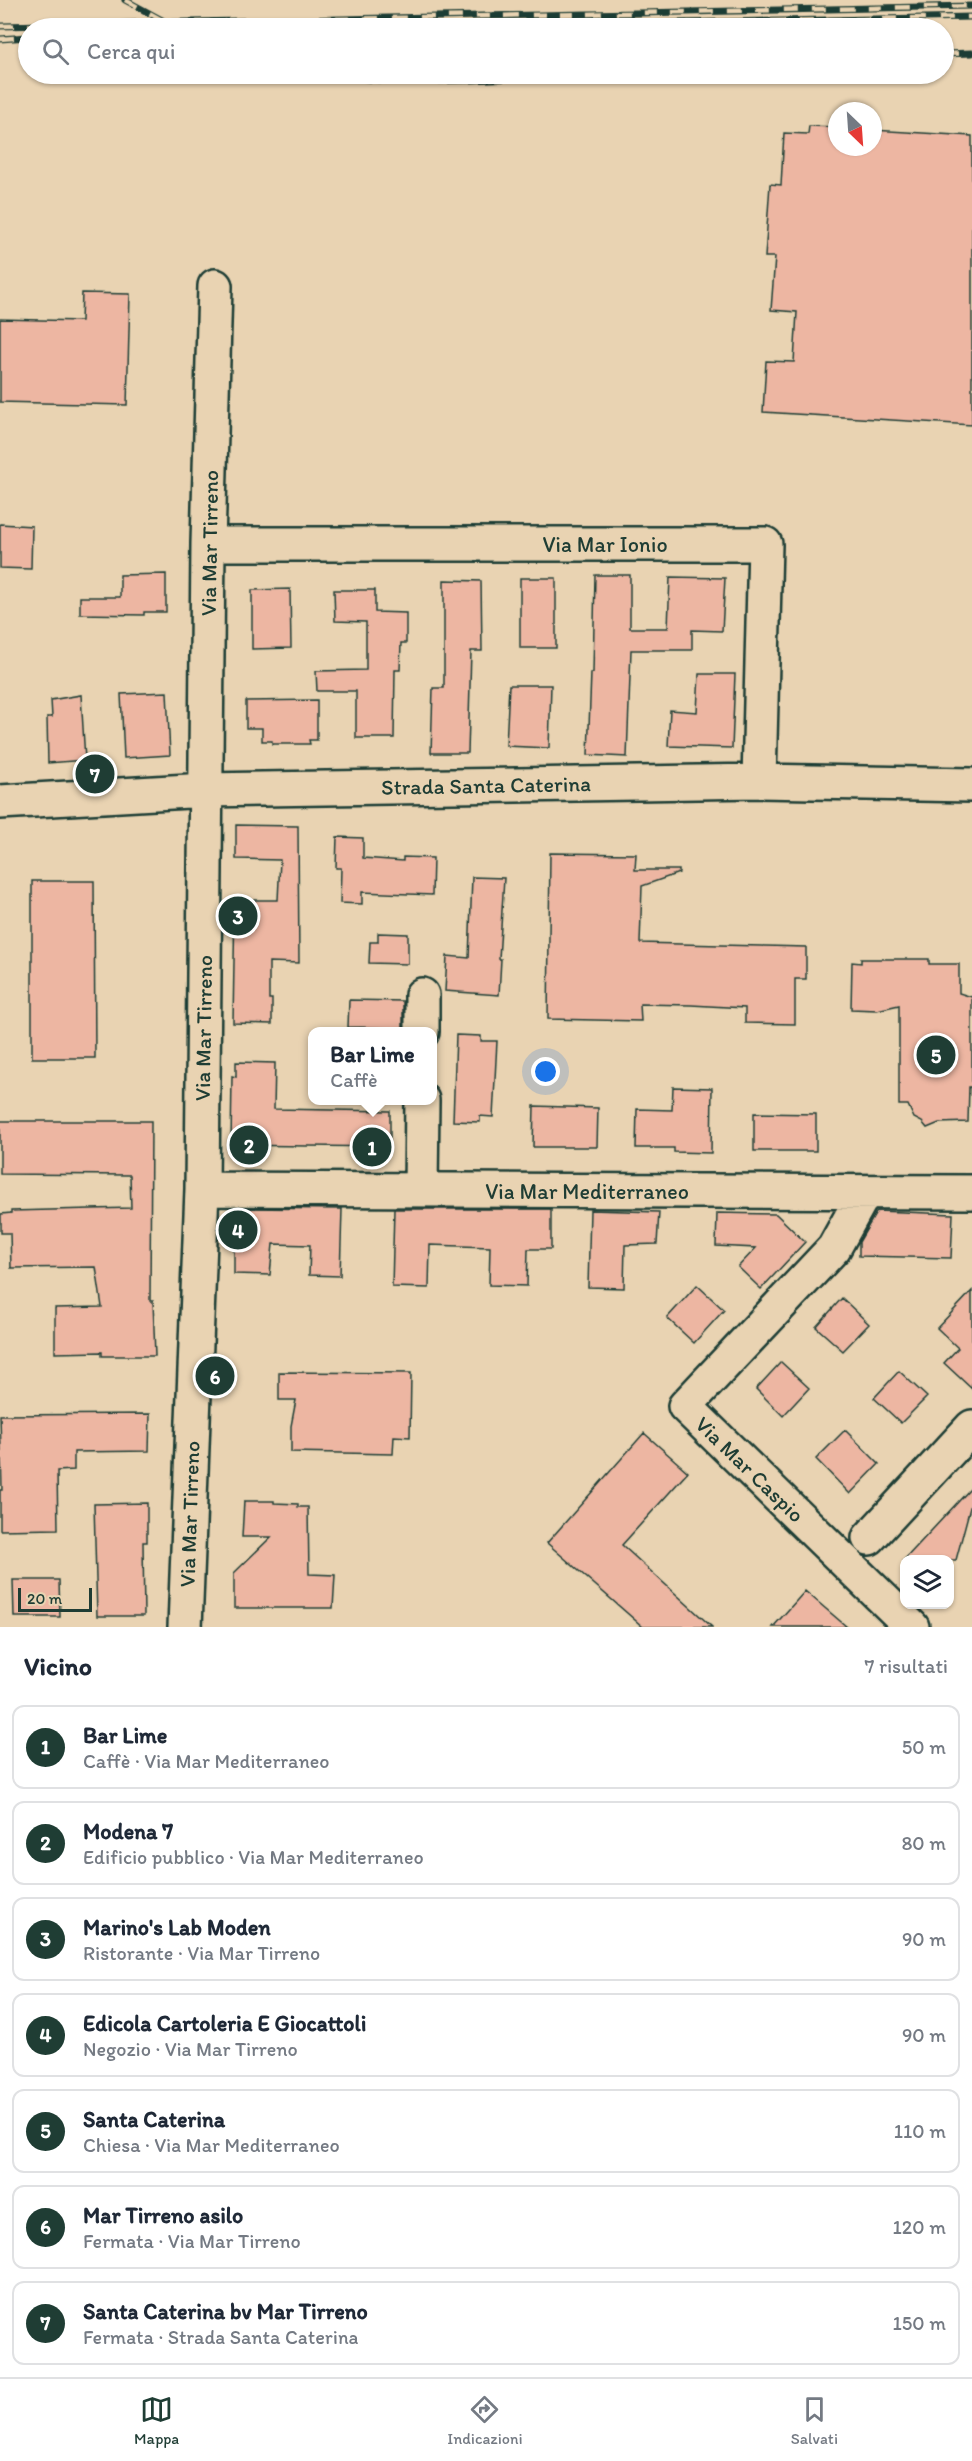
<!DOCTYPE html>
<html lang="it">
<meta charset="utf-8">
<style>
body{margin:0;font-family:Itim,sans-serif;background:#f2f2f3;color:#1f2937}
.controls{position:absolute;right:18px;bottom:18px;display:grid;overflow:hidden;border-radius:12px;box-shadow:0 2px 4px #0004}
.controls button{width:54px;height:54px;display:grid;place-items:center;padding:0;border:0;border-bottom:2px solid #e0e1e3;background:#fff;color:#1f2937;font:30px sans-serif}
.compass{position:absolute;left:828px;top:102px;width:54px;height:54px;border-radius:50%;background:#fff;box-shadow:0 2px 4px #0004;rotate:155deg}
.scale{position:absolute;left:18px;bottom:15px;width:74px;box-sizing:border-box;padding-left:6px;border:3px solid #1f3d34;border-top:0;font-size:16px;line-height:21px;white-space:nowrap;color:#1f3d34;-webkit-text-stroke:4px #e9d3b2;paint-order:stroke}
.you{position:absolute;left:546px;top:1072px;width:21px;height:21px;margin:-15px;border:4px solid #fff;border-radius:50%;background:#1a73e8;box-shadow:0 0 0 9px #1a73e833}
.badge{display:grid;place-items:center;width:39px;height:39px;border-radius:50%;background:#1f3d34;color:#fff;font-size:20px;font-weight:700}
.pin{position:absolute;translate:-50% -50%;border:3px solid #fff;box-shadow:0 2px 6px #0006}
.popup{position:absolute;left:308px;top:1027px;width:129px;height:78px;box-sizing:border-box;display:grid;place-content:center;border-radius:12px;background:#fff;filter:drop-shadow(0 2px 4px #0005);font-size:20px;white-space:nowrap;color:#747a83}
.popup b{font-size:22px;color:#1f2937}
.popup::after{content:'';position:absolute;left:50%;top:100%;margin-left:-12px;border:12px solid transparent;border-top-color:#fff}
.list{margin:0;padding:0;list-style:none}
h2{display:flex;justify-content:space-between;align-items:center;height:78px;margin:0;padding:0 24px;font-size:26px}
h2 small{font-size:20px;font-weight:400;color:#747a83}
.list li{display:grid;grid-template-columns:39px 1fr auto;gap:18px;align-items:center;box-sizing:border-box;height:84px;margin:0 12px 12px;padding:0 12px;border:2px solid #e0e1e3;border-radius:12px}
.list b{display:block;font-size:22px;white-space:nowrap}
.list p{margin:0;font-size:20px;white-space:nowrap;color:#747a83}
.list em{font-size:20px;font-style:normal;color:#747a83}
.icon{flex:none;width:33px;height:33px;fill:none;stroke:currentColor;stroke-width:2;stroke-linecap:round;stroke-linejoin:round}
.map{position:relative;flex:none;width:972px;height:1627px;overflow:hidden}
.search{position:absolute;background:#fff;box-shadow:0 2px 4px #0004;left:18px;right:18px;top:18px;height:66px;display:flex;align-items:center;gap:15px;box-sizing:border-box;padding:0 21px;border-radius:33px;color:#747a83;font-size:22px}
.sheet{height:750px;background:#fff}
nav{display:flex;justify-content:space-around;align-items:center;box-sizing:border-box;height:84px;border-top:2px solid #e0e1e3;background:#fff;font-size:16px;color:#747a83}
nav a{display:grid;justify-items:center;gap:3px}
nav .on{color:#1f3d34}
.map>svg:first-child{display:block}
</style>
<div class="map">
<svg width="972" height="1627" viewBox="0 0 972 1627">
<rect width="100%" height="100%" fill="#e9d3b2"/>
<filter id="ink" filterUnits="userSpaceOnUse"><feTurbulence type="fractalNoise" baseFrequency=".0167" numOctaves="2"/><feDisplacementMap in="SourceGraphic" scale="12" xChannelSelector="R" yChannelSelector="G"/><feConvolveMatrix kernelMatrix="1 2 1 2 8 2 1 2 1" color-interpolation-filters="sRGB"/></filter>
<g filter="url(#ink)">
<path fill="#edb6a2" stroke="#1f3d34" stroke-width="1.5" d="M 809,126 L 837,127 L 837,147 L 873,147 L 873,130 L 972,136 L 972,425 L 763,412 L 766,361 L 794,362 L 797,312 L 771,310 L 775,257 L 765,257 L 770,184 L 781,185 L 784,133 L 808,134 Z
M 82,293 L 130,294 L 127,405 L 0,402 L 0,319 L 81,321 Z
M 0,524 L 32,526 L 31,569 L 0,568 Z
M 166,574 L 166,612 L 144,612 L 144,615 L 80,614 L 80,597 L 120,597 L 120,575 Z
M 595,575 L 630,575 L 630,628 L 668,628 L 670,577 L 725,578 L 722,631 L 692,630 L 692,650 L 631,650 L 627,757 L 588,755 L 591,673 L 593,673 Z
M 520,578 L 556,578 L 556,648 L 520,648 Z
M 444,580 L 481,581 L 482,651 L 471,651 L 468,753 L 431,753 L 433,688 L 444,688 Z
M 290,589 L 291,648 L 252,649 L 252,590 Z
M 334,590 L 375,590 L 375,612 L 406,613 L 406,643 L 401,643 L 400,670 L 395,670 L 394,738 L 356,738 L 356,691 L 317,691 L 316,671 L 366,670 L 366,622 L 335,621 Z
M 699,674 L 735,674 L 732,748 L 668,746 L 670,710 L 697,712 Z
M 509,685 L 551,685 L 549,748 L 506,746 Z
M 167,692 L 170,755 L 124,758 L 121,694 Z
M 81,695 L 85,760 L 48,763 L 47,717 L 52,717 L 51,700 Z
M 317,700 L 317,740 L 309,740 L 310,744 L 272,744 L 272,741 L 262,741 L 262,728 L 246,728 L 246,701 Z
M 236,825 L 298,826 L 299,963 L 269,962 L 269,999 L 272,999 L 272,1024 L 233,1023 L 235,900 L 278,900 L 280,860 L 236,859 Z
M 337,837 L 363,838 L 363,858 L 403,861 L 403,857 L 433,858 L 432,895 L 362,892 L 362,904 L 340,903 L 341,868 L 336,868 Z
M 550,853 L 636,854 L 635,870 L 679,870 L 679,873 L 642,886 L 640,943 L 806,947 L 806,979 L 795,979 L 795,1024 L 745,1023 L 745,1008 L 691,1005 L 640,1004 L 641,1021 L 548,1019 Z
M 472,877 L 504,878 L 499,959 L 501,959 L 499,995 L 445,991 L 447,956 L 469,958 Z
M 32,881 L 94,881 L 95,1058 L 32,1058 Z
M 378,933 L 408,934 L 408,964 L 369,963 L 370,942 L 378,942 Z
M 861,959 L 929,959 L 929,964 L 959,964 L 959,993 L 972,997 L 972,1087 L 969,1087 L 968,1122 L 939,1123 L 927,1128 L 922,1122 L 914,1118 L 908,1105 L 899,1105 L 899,1005 L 877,1010 L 851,1009 L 852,962 L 861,963 Z
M 349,1000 L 403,1001 L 403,1028 L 348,1027 Z
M 456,1035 L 481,1036 L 481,1041 L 497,1041 L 493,1117 L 480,1116 L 480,1122 L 453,1121 Z
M 236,1062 L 275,1063 L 274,1109 L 390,1111 L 390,1147 L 231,1145 L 232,1076 L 236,1077 Z
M 673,1087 L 712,1088 L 711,1153 L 674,1152 L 674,1148 L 636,1148 L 637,1109 L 672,1110 Z
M 534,1106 L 598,1108 L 597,1147 L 533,1147 Z
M 754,1113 L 816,1114 L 816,1151 L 754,1151 Z
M 0,1121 L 151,1121 L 150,1301 L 153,1301 L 155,1356 L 102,1356 L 102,1352 L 55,1353 L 55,1308 L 102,1307 L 96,1267 L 11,1268 L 10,1233 L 1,1233 L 1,1214 L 11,1213 L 11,1211 L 131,1208 L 130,1175 L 0,1174 Z
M 234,1208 L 342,1209 L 340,1276 L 309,1275 L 310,1245 L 273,1244 L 270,1275 L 234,1274 Z
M 394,1209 L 551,1209 L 551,1249 L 528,1249 L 527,1286 L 489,1285 L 490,1247 L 430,1245 L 429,1288 L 392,1287 Z
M 590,1210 L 659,1212 L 657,1244 L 625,1245 L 624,1288 L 588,1287 Z
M 877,1211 L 953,1214 L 951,1258 L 859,1256 L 859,1242 Z
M 717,1213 L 776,1214 L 805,1242 L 761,1289 L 738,1267 L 756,1248 L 716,1246 Z
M 697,1285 L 724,1310 L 694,1343 L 667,1318 Z
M 972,1291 L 972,1389 L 944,1363 L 958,1348 L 937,1328 Z
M 842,1298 L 869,1324 L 843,1351 L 816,1327 Z
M 781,1362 L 809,1388 L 783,1416 L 756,1389 Z
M 899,1371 L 927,1397 L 901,1423 L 874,1398 Z
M 279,1372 L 411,1373 L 410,1437 L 394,1436 L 393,1454 L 291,1452 L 291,1426 L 296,1400 L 279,1400 Z
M 150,1414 L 149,1451 L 74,1452 L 74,1470 L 57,1471 L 58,1529 L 0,1530 L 0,1490 L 2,1490 L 0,1415 Z
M 845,1430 L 879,1464 L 850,1494 L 816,1459 Z
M 644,1433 L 688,1472 L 622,1545 L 712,1627 L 643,1627 L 547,1543 Z
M 972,1487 L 972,1500 L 956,1560 L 904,1560 Z
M 244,1501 L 274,1501 L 274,1503 L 298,1504 L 298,1507 L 308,1507 L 309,1574 L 335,1575 L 333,1608 L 234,1608 L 234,1573 L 271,1537 L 242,1537 Z
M 147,1503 L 147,1542 L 143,1542 L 144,1616 L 97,1616 L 94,1504 Z
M 13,1580 L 59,1580 L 60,1617 L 14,1617 Z
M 805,1591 L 847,1627 L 773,1627 Z"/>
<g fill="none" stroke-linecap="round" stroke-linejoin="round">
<defs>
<path id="minor" d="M 208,544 L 765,544 L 759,781
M 0,802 L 206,790 L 759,781 L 972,785
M 422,1032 L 422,995
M 202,1189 L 972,1192
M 421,1190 L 422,1100
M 865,1192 L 834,1248 L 685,1406 L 912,1627
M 869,1538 L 972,1427
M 185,1627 L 202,1189 L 208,544 L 215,286"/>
</defs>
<use href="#minor" stroke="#1f3d34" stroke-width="38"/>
<use href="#minor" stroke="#e9d3b2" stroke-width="33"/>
<defs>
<path id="rail" d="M 125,0 L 162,20
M 0,26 L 972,6
M 435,28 L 972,17
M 0,39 L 28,37
M 944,54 L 972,53
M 322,74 C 410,87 500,78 588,74"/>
</defs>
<use href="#rail" stroke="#1f3d34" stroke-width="7"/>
<use href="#rail" stroke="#e9d3b2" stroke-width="4.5" stroke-dasharray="14" stroke-linecap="butt"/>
</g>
</g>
<g text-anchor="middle" stroke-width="4.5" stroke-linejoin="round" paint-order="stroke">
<g font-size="22" fill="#1f3d34" stroke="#e9d3b2">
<text transform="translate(209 543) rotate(-89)" y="8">Via Mar Tirreno</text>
<text x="605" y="552">Via Mar Ionio</text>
<text transform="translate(486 785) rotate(-1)" y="8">Strada Santa Caterina</text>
<text transform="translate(203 1028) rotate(-89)" y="8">Via Mar Tirreno</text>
<text x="587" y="1199">Via Mar Mediterraneo</text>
<text transform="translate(750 1469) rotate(44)" y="8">Via Mar Caspio</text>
<text transform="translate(189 1514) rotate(-88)" y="8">Via Mar Tirreno</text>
</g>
</g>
</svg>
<div class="controls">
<button><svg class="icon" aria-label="layers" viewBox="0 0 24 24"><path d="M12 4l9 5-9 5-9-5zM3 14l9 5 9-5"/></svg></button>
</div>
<svg class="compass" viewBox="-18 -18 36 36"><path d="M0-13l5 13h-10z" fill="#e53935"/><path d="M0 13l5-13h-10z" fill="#747a83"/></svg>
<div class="scale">20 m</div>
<div class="you"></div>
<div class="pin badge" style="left:372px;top:1147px">1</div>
<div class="popup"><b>Bar Lime</b>Caffè</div>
<div class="pin badge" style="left:249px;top:1145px">2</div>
<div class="pin badge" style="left:238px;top:916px">3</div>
<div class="pin badge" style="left:238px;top:1230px">4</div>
<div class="pin badge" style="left:936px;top:1055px">5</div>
<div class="pin badge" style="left:215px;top:1376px">6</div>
<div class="pin badge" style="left:95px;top:774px">7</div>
<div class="search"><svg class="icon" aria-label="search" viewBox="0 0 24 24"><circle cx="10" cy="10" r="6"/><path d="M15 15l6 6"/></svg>Cerca qui</div>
</div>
<section class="sheet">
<h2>Vicino<small>7 risultati</small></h2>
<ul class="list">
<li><span class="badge">1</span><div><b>Bar Lime</b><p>Caffè · Via Mar Mediterraneo</p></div><em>50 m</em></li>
<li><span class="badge">2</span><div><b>Modena 7</b><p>Edificio pubblico · Via Mar Mediterraneo</p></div><em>80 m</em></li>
<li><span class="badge">3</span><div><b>Marino's Lab Moden</b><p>Ristorante · Via Mar Tirreno</p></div><em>90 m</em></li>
<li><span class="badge">4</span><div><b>Edicola Cartoleria E Giocattoli</b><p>Negozio · Via Mar Tirreno</p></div><em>90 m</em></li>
<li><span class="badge">5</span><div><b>Santa Caterina</b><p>Chiesa · Via Mar Mediterraneo</p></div><em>110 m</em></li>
<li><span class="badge">6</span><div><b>Mar Tirreno asilo</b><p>Fermata · Via Mar Tirreno</p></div><em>120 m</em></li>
<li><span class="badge">7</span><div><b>Santa Caterina bv Mar Tirreno</b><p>Fermata · Strada Santa Caterina</p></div><em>150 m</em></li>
</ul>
</section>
<nav>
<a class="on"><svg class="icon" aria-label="map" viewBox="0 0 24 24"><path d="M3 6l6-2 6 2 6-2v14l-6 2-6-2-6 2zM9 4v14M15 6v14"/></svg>Mappa</a>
<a><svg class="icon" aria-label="directions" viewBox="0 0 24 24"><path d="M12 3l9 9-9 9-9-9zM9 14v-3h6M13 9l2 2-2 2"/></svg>Indicazioni</a>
<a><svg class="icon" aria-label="saved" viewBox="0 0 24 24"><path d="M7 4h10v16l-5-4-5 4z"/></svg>Salvati</a>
</nav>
